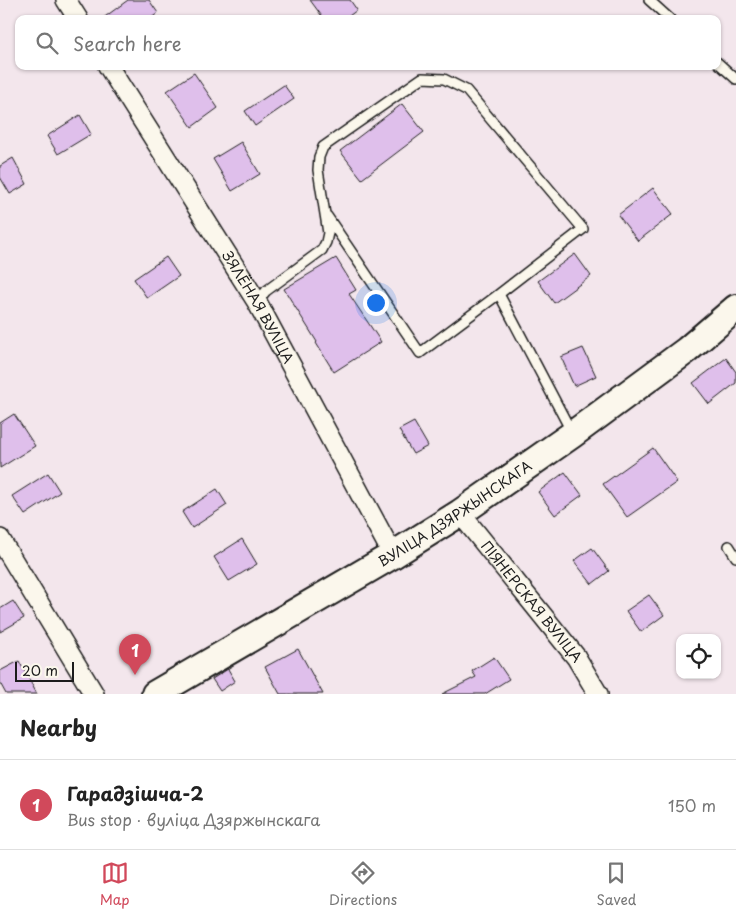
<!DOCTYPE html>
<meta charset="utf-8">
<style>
body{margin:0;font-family:"Playpen Sans",sans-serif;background:#f6f6f6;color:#222}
.controls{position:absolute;right:15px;bottom:15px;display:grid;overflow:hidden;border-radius:10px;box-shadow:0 1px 4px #0004}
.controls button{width:45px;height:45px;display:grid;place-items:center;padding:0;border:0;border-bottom:1px solid #e0e0e0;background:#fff;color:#222;font:25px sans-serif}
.scale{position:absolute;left:15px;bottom:12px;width:59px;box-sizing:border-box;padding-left:5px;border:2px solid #1c1c1c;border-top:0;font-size:14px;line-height:18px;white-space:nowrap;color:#1c1c1c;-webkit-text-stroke:4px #fbf7ec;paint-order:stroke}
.you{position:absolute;left:375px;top:302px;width:18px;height:18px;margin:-12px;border:4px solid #fff;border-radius:50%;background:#1a73e8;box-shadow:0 0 0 8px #1a73e833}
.badge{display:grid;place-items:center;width:32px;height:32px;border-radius:50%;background:#d1495b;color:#fff;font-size:16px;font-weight:700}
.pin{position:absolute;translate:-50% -41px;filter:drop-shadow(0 1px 2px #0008)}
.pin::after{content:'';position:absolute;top:26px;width:18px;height:15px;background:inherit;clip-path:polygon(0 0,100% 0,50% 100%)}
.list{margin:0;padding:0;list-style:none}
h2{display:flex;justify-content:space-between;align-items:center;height:65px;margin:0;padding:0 20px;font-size:21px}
h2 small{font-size:16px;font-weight:400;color:#767676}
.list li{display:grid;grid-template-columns:32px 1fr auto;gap:15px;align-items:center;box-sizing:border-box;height:90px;padding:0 20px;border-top:1px solid #e0e0e0}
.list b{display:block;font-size:19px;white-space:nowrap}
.list p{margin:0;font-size:16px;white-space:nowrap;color:#767676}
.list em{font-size:16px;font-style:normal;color:#767676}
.icon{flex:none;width:28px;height:28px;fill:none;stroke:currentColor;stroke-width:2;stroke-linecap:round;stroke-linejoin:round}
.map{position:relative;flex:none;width:736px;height:694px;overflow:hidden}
.search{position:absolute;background:#fff;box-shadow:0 1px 4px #0004;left:15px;right:15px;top:15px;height:55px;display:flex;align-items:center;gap:12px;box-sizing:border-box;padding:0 18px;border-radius:10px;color:#767676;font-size:19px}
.sheet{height:155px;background:#fff}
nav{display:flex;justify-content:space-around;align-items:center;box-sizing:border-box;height:70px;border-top:1px solid #e0e0e0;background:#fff;font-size:14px;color:#767676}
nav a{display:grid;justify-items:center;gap:2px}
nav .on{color:#d1495b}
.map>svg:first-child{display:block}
</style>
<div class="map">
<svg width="736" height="694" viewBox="0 0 736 694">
<rect width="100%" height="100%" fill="#f3e6ec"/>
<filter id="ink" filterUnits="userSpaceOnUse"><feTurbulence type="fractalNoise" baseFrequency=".02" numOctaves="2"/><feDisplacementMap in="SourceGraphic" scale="10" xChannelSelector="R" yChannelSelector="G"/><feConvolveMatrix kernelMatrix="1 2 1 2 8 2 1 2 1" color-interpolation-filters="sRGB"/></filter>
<g filter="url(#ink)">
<path fill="#dfbfeb" stroke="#1c1c1c" d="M 128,0 L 149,0 L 158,13 L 150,19 L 102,19 Z
M 310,0 L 350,0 L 357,10 L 345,19 L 324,19 Z
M 194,73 L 218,108 L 192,127 L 167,91 Z
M 284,85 L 294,99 L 255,126 L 245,111 Z
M 402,104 L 424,132 L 362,179 L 340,151 Z
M 80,115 L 91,134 L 58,154 L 47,136 Z
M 241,142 L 260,174 L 232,191 L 213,159 Z
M 13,158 L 27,184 L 10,194 L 0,177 L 0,166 Z
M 653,188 L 673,214 L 638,241 L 618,215 Z
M 575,254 L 591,276 L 554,303 L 538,281 Z
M 166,257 L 179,276 L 147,298 L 134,279 Z
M 336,258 L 356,290 L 349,294 L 381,342 L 334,372 L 316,343 L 317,342 L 284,289 Z
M 583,348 L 596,376 L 574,386 L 561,357 Z
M 726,358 L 736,372 L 736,383 L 709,404 L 693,383 Z
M 14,414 L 35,446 L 0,468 L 0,423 Z
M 414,422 L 428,446 L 413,454 L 399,430 Z
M 653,448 L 677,482 L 627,517 L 603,484 Z
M 565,472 L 582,495 L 555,515 L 538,492 Z
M 48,473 L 60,492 L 25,515 L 12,496 Z
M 217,489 L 227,505 L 192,528 L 182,512 Z
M 242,539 L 257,564 L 229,581 L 214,557 Z
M 592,548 L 609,571 L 592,584 L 574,561 Z
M 649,595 L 664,615 L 641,632 L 626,611 Z
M 13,601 L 24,618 L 0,632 L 0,609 Z
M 298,649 L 323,694 L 280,694 L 265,667 Z
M 494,657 L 509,679 L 485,694 L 442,694 L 476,677 L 472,671 Z
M 19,661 L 37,694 L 6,694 L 0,683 L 0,671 Z
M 228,669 L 235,681 L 220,691 L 212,679 Z"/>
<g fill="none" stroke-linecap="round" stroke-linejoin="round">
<defs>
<path id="lane" d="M 649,0 L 670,19
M 717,62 L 736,79
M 327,216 L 420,353 L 499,294
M 257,302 L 266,291 L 322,250 L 326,242 L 328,233 L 318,170 L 319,157 L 323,147 L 422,78 L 444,79 L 466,90 L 583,229 L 499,294 L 571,431
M 729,546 L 736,557"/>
<g id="street">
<path d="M 66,0 L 78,19"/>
<path id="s1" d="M 108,66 L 257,302 L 393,555"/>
<path id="s2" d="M 460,513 L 576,657 L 598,694"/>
<path d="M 0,539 L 94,694"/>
</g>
<g id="secondary">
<path id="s3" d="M 155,694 L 393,555 L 460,513 L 573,434 L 687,350 L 736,308"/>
</g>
</defs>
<use href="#lane" stroke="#1c1c1c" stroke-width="12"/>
<use href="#street" stroke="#1c1c1c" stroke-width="22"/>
<use href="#secondary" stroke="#1c1c1c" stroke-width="30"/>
<use href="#lane" stroke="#fbf7ec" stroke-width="9"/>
<use href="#street" stroke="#fbf7ec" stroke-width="19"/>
<use href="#secondary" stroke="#fbf7ec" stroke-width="26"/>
</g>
</g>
<g text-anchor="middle" stroke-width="4" stroke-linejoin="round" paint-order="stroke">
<g font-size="14" fill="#1c1c1c" stroke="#fbf7ec">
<text dy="5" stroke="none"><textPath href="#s1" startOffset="284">ЗЯЛЁНАЯ ВУЛІЦА</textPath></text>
<text dy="5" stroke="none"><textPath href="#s3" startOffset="350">ВУЛІЦА ДЗЯРЖЫНСКАГА</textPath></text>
<text dy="5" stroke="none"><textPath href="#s2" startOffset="114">ПІЯНЕРСКАЯ ВУЛІЦА</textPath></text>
</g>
</g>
</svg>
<div class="controls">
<button><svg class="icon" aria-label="locate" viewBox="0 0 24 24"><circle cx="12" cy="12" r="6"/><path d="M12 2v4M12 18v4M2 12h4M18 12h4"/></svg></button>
</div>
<div class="scale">20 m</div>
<div class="you"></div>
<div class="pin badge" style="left:135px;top:675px">1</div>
<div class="search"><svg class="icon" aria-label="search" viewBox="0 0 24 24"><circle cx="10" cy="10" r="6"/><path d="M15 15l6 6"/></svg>Search here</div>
</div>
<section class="sheet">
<h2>Nearby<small></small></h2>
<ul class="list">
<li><span class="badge">1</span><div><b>Гарадзішча-2</b><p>Bus stop · вуліца Дзяржынскага</p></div><em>150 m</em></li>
</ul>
</section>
<nav>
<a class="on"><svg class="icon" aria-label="map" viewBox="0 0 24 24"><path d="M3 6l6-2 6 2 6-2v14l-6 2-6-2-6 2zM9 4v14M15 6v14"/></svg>Map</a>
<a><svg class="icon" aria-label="directions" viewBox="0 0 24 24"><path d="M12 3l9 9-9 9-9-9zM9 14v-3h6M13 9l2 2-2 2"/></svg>Directions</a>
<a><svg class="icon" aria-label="saved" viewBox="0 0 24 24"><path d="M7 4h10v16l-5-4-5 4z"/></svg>Saved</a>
</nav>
